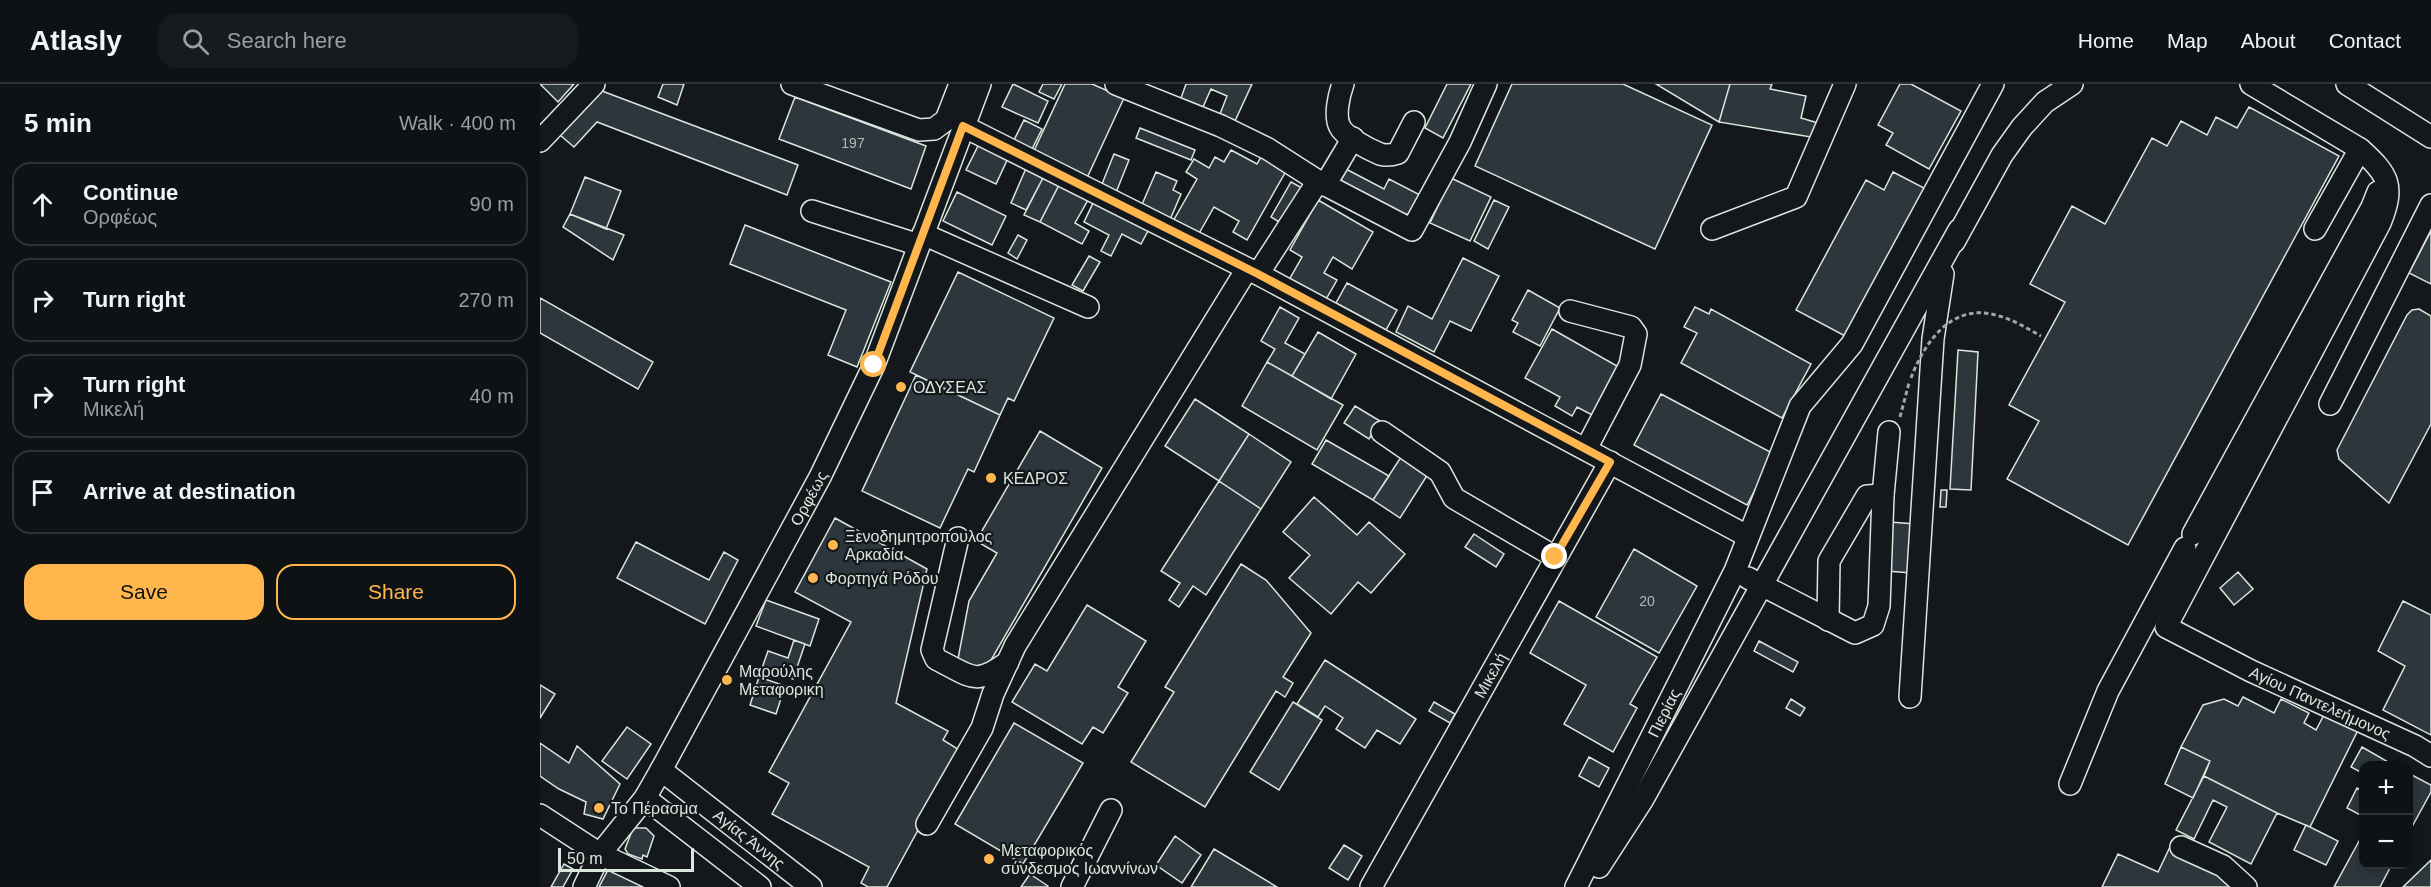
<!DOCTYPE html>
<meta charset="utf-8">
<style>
body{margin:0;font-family:Arial,sans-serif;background:#181b1e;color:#f1f3f6}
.controls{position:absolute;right:18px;bottom:18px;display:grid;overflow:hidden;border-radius:12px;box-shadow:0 3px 9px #0003}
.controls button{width:54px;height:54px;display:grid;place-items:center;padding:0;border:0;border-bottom:2px solid #2f3234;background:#0f1215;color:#f1f3f6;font:30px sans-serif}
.scale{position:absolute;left:18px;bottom:15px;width:136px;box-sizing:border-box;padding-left:6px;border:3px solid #d8e6dc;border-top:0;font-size:16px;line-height:21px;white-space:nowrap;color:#d8e6dc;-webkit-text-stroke:4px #14181c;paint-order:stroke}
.stop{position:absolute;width:18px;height:18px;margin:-14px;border:4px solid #ffb74d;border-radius:50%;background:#fff}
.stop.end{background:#ffb74d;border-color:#fff;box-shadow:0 2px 6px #0008}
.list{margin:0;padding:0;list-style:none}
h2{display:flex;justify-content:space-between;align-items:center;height:78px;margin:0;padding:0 24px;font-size:26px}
h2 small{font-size:20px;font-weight:400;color:#9b9ea0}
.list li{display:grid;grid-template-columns:39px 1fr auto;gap:18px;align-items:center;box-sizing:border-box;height:84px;margin:0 12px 12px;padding:0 12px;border:2px solid #2f3234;border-radius:18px}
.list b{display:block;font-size:22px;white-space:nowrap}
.list p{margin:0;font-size:20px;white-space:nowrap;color:#9b9ea0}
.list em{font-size:20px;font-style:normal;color:#9b9ea0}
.actions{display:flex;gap:12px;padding:18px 24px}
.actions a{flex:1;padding:14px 0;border:2px solid #ffb74d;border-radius:18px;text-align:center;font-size:21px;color:#ffb74d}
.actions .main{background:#ffb74d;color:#111}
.icon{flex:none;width:33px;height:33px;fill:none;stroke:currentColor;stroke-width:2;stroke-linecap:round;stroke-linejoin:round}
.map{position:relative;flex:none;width:1891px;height:803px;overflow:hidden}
header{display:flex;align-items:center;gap:36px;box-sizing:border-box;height:84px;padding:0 30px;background:#0f1215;border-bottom:2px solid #2f3234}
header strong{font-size:28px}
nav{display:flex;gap:33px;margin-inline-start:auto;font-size:21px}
.search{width:420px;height:54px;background:#181b1e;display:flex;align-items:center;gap:15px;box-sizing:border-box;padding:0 21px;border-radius:18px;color:#9b9ea0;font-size:22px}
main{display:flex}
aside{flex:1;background:#0f1215}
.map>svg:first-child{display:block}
</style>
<header>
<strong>Atlasly</strong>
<div class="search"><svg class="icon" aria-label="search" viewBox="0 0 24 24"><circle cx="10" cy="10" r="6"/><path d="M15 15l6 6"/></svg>Search here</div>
<nav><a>Home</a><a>Map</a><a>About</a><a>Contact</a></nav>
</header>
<main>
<aside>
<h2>5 min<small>Walk · 400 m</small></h2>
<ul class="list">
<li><svg class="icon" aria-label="ahead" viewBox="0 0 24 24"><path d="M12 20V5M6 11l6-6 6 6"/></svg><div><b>Continue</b><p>Ορφέως</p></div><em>90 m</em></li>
<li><svg class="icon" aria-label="right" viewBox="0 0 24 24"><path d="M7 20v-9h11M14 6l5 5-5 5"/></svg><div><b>Turn right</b></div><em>270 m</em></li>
<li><svg class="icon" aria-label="right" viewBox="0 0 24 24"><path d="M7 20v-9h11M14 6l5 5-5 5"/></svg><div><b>Turn right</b><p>Μικελή</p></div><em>40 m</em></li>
<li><svg class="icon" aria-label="arrive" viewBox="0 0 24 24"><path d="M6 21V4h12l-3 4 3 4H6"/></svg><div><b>Arrive at destination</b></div></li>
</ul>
<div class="actions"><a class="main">Save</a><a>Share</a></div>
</aside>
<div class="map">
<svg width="1891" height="803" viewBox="0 0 1891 803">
<rect width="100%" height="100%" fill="#14181c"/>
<path fill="#2c363c" stroke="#d8e6dc" stroke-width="1.5" d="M 0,0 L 34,0 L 18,18 Z
M 123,0 L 144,0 L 137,21 L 118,13 Z
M 473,0 L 508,17 L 498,39 L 462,23 Z
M 503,0 L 522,0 L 514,15 L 499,8 Z
M 525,0 L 552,0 L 584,14 L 546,96 L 492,71 Z
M 646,0 L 712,0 L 695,37 L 680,30 L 687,12 L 671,5 L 663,23 L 641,14 Z
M 907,0 L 931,0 L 903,54 L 885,44 Z
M 972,0 L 1083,0 L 1172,41 L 1115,165 L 935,82 Z
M 1116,0 L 1190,0 L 1179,38 Z
M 1190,0 L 1232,0 L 1230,5 L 1266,12 L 1261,34 L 1278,39 L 1271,53 L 1179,38 Z
M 1360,0 L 1371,0 L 1421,27 L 1389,85 L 1346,61 L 1353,49 L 1338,41 Z
M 62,7 L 258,81 L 247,111 L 57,38 L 34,63 L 20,51 Z
M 255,13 L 386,62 L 371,105 L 239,55 Z
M 1709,23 L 1799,72 L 1588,461 L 1467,395 L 1499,337 L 1469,321 L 1525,218 L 1490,200 L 1532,122 L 1565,140 L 1612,54 L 1627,62 L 1641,37 L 1667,51 L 1676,33 L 1697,44 Z
M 484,36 L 502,45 L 491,67 L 473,58 Z
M 600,44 L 655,66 L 651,76 L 596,54 Z
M 440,58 L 469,72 L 456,100 L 426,86 Z
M 691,66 L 717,80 L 721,73 L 746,87 L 707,156 L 693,148 L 699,137 L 674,123 L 657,153 L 632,139 L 657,95 L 646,88 L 654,75 L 669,84 L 675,73 L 684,78 Z
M 574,70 L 589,76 L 575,111 L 560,105 Z
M 487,82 L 504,92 L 486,126 L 471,119 Z
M 804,84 L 844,105 L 849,95 L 882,112 L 873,129 L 858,132 L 796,100 Z
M 616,88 L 637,97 L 633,106 L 641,110 L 629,138 L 600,125 Z
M 1353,88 L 1386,105 L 1307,253 L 1256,226 L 1326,96 L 1344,106 Z
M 504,92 L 519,101 L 500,138 L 484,131 Z
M 45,93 L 81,107 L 66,145 L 30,130 Z
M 911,94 L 951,113 L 930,157 L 890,139 Z
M 751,98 L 764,105 L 744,141 L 731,133 Z
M 519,101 L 548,116 L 535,139 L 549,147 L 542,160 L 500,138 Z
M 417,108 L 466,132 L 452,161 L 403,137 Z
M 778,116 L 833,148 L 812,185 L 793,173 L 784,189 L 797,196 L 785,217 L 749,196 L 762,173 L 750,166 Z
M 954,116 L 969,123 L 948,165 L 934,157 Z
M 554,117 L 609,145 L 601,160 L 582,150 L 571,172 L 561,167 L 569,151 L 544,138 Z
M 30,130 L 84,151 L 73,176 L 23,143 Z
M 205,141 L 351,198 L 317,283 L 288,271 L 306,226 L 190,180 Z
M 1891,147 L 1891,200 L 1869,189 Z
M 478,151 L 487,156 L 477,175 L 468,169 Z
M 549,172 L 560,178 L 543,207 L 532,201 Z
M 923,174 L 959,192 L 931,247 L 910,237 L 894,268 L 856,248 L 868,222 L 892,235 Z
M 418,188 L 514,234 L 474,317 L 468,314 L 460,331 L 370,288 Z
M 807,199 L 857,226 L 846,246 L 796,219 Z
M 988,206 L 1020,224 L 1000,262 L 973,248 L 978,239 L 972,236 Z
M 0,214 L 113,278 L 98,305 L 0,249 Z
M 740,223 L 759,234 L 745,259 L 765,270 L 752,292 L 727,278 L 735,265 L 721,257 Z
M 1155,223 L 1169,230 L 1171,225 L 1271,280 L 1242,334 L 1141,279 L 1157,249 L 1144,243 Z
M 1879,225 L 1891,232 L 1891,340 L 1849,419 L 1799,375 L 1797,366 L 1867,231 L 1872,226 Z
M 1012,245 L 1084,286 L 1058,334 L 1037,323 L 1032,332 L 1015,322 L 1020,313 L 985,294 Z
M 778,248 L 816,270 L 791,315 L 752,292 Z
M 1418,266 L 1438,268 L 1431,406 L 1410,405 Z
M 727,278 L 803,321 L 777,366 L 702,322 Z
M 376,291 L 460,331 L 434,388 L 428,385 L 400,444 L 322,407 Z
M 1121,310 L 1234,370 L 1207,421 L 1094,361 Z
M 655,315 L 709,350 L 679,397 L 625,362 Z
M 815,322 L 840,337 L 829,355 L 804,339 Z
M 500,347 L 562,384 L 443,590 L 418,575 L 429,517 L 457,469 L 436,457 Z
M 709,350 L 751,378 L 721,425 L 679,397 Z
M 786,356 L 849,392 L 833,416 L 772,380 Z
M 861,373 L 888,390 L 860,434 L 833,416 Z
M 679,397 L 721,425 L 666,511 L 653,502 L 639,523 L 629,516 L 640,499 L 621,487 Z
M 1401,406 L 1407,406 L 1406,423 L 1400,423 Z
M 774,413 L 817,451 L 829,438 L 865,470 L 831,509 L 818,498 L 791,530 L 749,494 L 770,471 L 743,448 Z
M 295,434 L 387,485 L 356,619 L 408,647 L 403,656 L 421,667 L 347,803 L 328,803 L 321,799 L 329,783 L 232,730 L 249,699 L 229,688 L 311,538 L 255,508 Z
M 1350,438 L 1375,440 L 1371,489 L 1347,487 Z
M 934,450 L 964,470 L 956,483 L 925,463 Z
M 96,458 L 169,496 L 184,468 L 198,476 L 165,540 L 77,494 Z
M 1094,465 L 1157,502 L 1119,569 L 1056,533 Z
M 701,480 L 726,496 L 771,549 L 743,593 L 753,599 L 745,613 L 736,607 L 665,723 L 591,678 L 634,608 L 625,603 Z
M 1698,488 L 1713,505 L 1694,521 L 1680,504 Z
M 226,516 L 279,535 L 270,562 L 216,542 Z
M 1019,517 L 1117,573 L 1090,620 L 1097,624 L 1073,668 L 1024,640 L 1046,601 L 990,569 Z
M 1863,517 L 1891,531 L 1891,651 L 1843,626 L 1865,582 L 1838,567 Z
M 547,521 L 606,557 L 578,603 L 588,609 L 563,649 L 553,643 L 542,660 L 472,618 L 495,580 L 507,587 Z
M 254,556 L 265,560 L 253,595 L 222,584 L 228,567 L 248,574 Z
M 1219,557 L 1258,578 L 1253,588 L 1214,567 Z
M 785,576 L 876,635 L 860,660 L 837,646 L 825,664 L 796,645 L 803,634 L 785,622 L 778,633 L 757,620 Z
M 219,593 L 245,602 L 236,630 L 210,621 Z
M 0,601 L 15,610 L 0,634 Z
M 1703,613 L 1734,629 L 1741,615 L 1769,629 L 1764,639 L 1776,646 L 1786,627 L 1819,644 L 1770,743 L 1737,729 L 1664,692 L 1670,677 L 1641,663 L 1663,621 L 1684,615 L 1698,622 Z
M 1251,615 L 1265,624 L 1260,632 L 1246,624 Z
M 753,618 L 782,636 L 739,706 L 710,688 Z
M 894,618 L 915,630 L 910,639 L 889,627 Z
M 474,639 L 543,679 L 483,780 L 415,740 Z
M 87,643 L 111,660 L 87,695 L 62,677 Z
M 0,659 L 29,679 L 37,662 L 80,700 L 63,735 L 44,730 L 46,718 L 19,705 L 0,692 Z
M 1641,663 L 1670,677 L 1653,714 L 1625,700 Z
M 1822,663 L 1855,682 L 1824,682 L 1824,690 L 1811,683 Z
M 1049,673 L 1069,684 L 1059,703 L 1039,692 Z
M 1868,689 L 1891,701 L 1891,708 L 1868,750 Z
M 1664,692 L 1737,729 L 1711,780 L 1669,758 L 1687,723 L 1673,716 L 1654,755 L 1636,746 Z
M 1817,704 L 1824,707 L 1824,733 L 1807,724 Z
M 1766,741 L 1798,757 L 1786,781 L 1754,766 Z
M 93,744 L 106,744 L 114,752 L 107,773 L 103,771 L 102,775 L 88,770 L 85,765 Z
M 1824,748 L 1824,780 L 1852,780 L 1840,803 L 1794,803 Z
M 635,752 L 661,771 L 642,799 L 616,781 Z
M 804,761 L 822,772 L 808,796 L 789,784 Z
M 1630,763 L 1687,789 L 1700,803 L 1562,803 L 1578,770 L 1618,788 Z
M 674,765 L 737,803 L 651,803 Z
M 1891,776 L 1891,803 L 1863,803 Z
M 24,780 L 33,785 L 23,803 L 11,803 Z
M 70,782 L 109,803 L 59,803 Z
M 490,790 L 508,802 L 507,803 L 481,803 Z"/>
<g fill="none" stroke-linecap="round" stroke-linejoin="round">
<defs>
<g id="minor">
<path d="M 252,0 L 379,46 L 394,45 L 406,36 L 420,0"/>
<path d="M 576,0 L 681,42 L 728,65 L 778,97 L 872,146 L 920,58 L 946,0"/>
<path d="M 803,0 C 799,11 794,32 800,43 C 805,53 828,65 840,70 C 846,72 852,71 858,69 L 874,38"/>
<path d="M 1711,0 L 1820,65 L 1775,145"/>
<path d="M 1807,0 L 1891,53"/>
<path d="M 423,42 L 718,190 L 1207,452"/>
<path d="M 0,57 L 54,0"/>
<path id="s1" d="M 1820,65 C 1849,91 1855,102 1840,139 L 1626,543 L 1711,587 L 1875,662 L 1891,672"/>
<path d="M 785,101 L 813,54"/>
<path d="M 272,127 L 379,161"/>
<path d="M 1172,145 L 1256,113 L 1305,0"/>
<path d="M 383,150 L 548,223"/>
<path d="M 1414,158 L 1462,71 L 1482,43 L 1505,18 L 1532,0"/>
<path d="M 718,190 L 778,97"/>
<path d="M 1030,227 L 1091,243 L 1096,250 L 1090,281 L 1046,365"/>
<path d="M 1790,320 L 1891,121"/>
<path d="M 842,348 L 900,388 L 914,414 L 1015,473"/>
<path d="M 1653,450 L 1832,123 L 1838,108"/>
<path d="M 418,454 L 392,566 L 396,575 C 431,592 434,603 468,578"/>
<path d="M 1208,494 L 1315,549 L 1333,541 L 1339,522 L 1343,411 L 1349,348"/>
<path d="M 1288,536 L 1289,477 L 1327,412 L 1343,411"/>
<path d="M 1370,613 L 1393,255 L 1403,190"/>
<path id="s2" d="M 121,686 L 271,803"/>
<path d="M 1530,700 L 1568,607 L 1645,464"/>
<path d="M 105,714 L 220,803"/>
<path d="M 0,731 L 60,770 L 129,803"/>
<path d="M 387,740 L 442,644 L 453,610 L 475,562 L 707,185"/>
<path d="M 1641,763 L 1683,782 L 1706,803"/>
<path d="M 1059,783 L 1103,715 L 1419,146"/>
<path id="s3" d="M 44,803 L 60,770 L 105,714 L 121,686 L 280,393 L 334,281 L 440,0"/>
<path d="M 532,803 L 571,726"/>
<path id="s4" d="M 831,803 L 1070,378"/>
<path id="s5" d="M 1036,803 L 1195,487 L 1260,322 L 1312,260 L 1453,0"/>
</g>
</defs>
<use href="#minor" stroke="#d8e6dc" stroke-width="24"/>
<path stroke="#9da8a2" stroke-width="3" stroke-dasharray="4.5 3" stroke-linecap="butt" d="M 1360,333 L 1369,299"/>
<use href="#minor" stroke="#14181c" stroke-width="21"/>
<path stroke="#9da8a2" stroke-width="3" stroke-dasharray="4.5 3" stroke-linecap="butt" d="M 1371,294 C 1385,257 1413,217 1459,232 C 1474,236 1488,245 1501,252"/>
</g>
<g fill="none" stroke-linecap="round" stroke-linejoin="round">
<path stroke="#ffb74d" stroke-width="8" d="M 334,281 L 423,42 L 718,190 L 1070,378 L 1015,473"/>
</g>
<g fill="#ffb74d" stroke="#14181c" stroke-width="2">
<circle cx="361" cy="303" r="6"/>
<circle cx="451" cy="394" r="6"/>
<circle cx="293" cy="461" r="6"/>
<circle cx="273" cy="494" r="6"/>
<circle cx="187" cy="596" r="6"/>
<circle cx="59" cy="724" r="6"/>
<circle cx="449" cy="775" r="6"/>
</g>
<g text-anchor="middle" stroke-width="4.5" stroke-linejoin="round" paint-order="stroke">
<g font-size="14" fill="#adbab4">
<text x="313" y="64">197</text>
<text x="1107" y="522">20</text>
</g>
<g font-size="16" fill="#d8e6dc" stroke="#14181c" text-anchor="start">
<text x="373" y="309">ΟΔΥΣΕΑΣ</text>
<text x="463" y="400">ΚΕΔΡΟΣ</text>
<text x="305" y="458">Ξενοδημητροπουλος<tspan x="305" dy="18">Αρκαδία</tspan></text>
<text x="285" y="500">Φορτηγά Ρόδου</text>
<text x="199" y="593">Μαρούλης<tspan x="199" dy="18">Μεταφορικη</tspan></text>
<text x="71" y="730">Το Πέρασμα</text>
<text x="461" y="772">Μεταφορικός<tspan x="461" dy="18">σύνδεσμος Ιωαννίνων</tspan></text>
</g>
<g font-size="16" fill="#d8e6dc" stroke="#14181c">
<text dy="6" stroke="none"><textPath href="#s3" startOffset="450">Ορφέως</textPath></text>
<text dy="6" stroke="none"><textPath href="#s4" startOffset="243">Μικελή</textPath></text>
<text dy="6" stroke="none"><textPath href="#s1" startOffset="714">Αγίου Παντελεήμονος</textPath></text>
<text dy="6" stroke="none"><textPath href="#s5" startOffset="195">Πιερίας</textPath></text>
<text dy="6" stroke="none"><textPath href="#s2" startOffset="112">Αγίας Άννης</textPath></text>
</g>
</g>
</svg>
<div class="controls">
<button>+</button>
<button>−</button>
</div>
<div class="scale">50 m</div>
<div class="stop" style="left:334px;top:281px"></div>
<div class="stop end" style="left:1015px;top:473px"></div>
</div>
</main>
